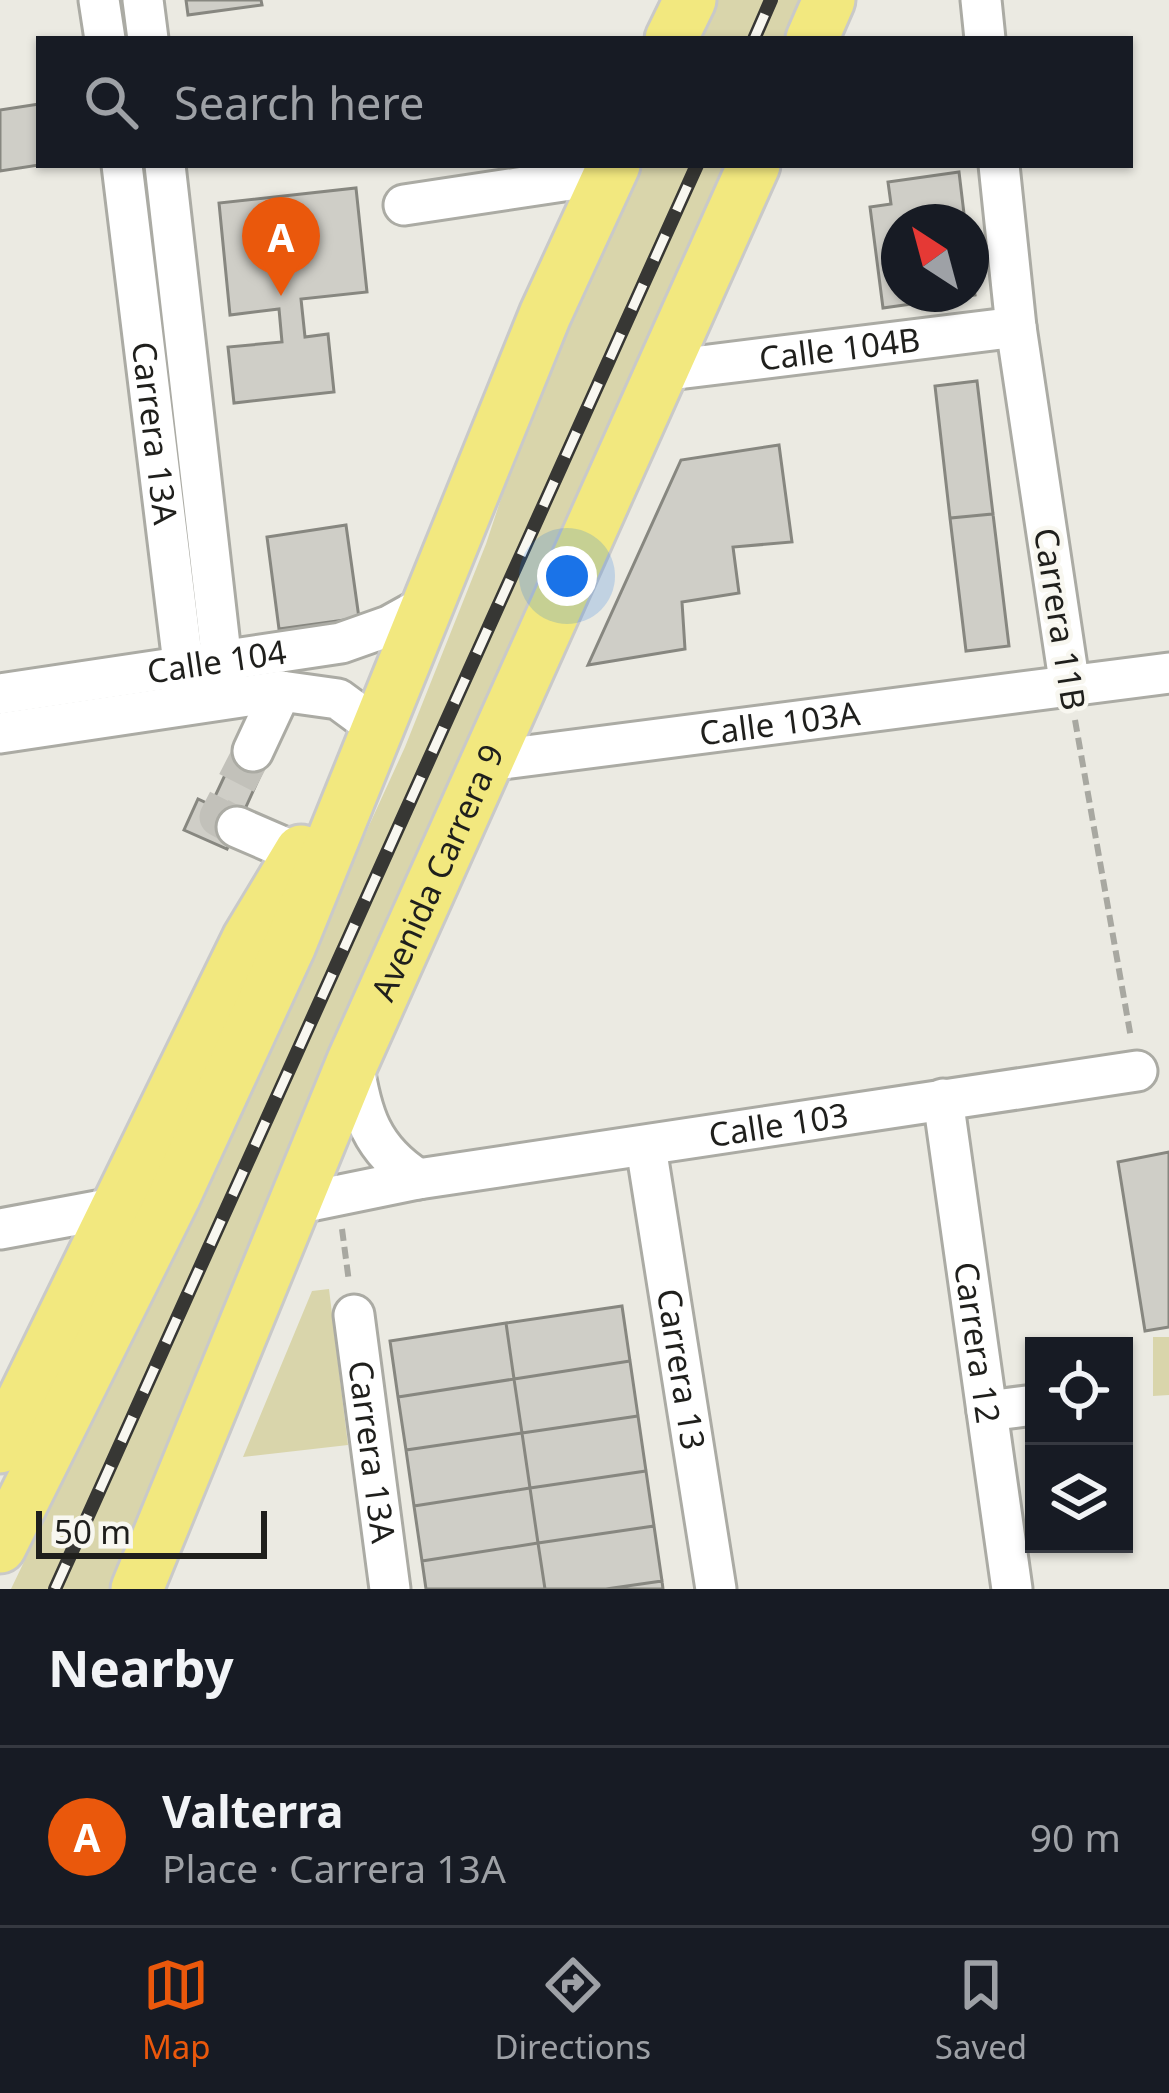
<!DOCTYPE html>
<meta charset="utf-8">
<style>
body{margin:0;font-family:"Noto Sans",sans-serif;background:#242831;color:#f1f3f6}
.controls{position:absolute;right:36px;bottom:36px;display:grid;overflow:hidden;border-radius:0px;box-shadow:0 3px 9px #0004}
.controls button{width:108px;height:108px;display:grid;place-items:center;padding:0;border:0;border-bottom:3px solid #363941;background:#171b24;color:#f1f3f6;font:60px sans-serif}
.compass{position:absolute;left:881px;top:204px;width:108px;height:108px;border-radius:50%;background:#171b24;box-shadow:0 3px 9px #0004;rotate:324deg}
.scale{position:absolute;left:36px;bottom:30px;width:231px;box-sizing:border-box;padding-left:12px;border:6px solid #1f1f1c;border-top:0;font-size:33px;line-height:42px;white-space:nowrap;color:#1f1f1c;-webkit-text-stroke:9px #f8f7f0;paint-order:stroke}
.you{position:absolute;left:567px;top:576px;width:42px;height:42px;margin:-30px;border:9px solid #fff;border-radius:50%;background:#1a73e8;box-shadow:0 0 0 18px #1a73e833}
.badge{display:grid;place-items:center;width:78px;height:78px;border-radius:50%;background:#ea580c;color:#fff;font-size:39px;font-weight:700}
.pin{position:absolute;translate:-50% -99px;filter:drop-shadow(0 3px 6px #0008)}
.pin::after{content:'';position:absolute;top:63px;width:42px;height:36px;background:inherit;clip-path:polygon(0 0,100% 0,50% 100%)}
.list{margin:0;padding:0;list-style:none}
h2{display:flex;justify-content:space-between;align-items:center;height:156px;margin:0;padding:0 48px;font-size:51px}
h2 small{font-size:39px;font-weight:400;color:#9ea1a6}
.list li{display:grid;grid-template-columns:78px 1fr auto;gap:36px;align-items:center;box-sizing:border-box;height:180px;padding:0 48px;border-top:3px solid #363941}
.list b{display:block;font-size:45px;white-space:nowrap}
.list p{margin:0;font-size:39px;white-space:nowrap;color:#9ea1a6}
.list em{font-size:39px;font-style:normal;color:#9ea1a6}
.icon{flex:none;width:66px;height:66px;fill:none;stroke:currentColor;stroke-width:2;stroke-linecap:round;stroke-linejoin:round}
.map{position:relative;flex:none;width:1169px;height:1589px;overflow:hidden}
.search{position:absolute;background:#171b24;box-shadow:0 3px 9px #0004;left:36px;right:36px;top:36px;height:132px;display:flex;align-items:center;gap:30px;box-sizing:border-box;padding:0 42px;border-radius:0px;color:#9ea1a6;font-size:45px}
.sheet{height:336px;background:#171b24}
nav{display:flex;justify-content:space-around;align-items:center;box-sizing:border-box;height:168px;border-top:3px solid #363941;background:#171b24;font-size:33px;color:#9ea1a6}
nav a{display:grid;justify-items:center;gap:6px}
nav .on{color:#ea580c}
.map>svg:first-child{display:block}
</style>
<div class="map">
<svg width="1169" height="1589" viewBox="0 0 1169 1589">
<rect width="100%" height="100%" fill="#ebeae2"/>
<path fill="#d9d5ab" d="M 715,0 L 803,0 L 785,39 L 697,39 Z
M 640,165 L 728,165 L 377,956 L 112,1589 L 11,1589 L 209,1175 L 405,747 L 486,544 L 530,411 Z
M 329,1289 L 348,1445 L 243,1457 L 312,1291 Z
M 1153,1337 L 1169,1337 L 1169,1395 L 1153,1396 Z"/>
<path fill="#cfcec7" stroke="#878780" stroke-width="3" d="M 186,0 L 261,0 L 262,5 L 188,15 Z
M 39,104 L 39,165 L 0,171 L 0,110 Z
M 959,172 L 965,222 L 899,222 L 899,294 L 971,294 L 971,266 L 975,295 L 883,308 L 870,207 L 891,204 L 888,182 Z
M 356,188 L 367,292 L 301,299 L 305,337 L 328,334 L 334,392 L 234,403 L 228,347 L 282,342 L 279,309 L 230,315 L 219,203 Z
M 977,381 L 993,514 L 950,518 L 935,386 Z
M 779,445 L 792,542 L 733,547 L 739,593 L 682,602 L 685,649 L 588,665 L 681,460 Z
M 993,514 L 1009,646 L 966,651 L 950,518 Z
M 346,525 L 359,618 L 279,629 L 267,537 Z
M 239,745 L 268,758 L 227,849 L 184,830 L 198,799 L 211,805 Z
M 1169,1152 L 1169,1327 L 1145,1331 L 1118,1162 Z
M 622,1306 L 630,1361 L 514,1379 L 506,1323 Z
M 506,1323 L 514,1379 L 398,1397 L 390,1341 Z
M 630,1361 L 638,1416 L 522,1433 L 514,1379 Z
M 514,1379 L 522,1433 L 406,1450 L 398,1397 Z
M 638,1416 L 646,1471 L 530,1488 L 522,1433 Z
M 522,1433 L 530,1488 L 414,1506 L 406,1450 Z
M 646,1471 L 654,1526 L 538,1543 L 530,1488 Z
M 530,1488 L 538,1543 L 422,1561 L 414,1506 Z
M 654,1526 L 662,1581 L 606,1589 L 545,1589 L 538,1543 Z
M 538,1543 L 545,1589 L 426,1589 L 422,1561 Z
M 662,1581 L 663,1589 L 606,1589 Z"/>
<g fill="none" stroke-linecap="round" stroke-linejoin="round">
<path stroke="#c2c1ba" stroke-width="39" stroke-dasharray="39 20" stroke-linecap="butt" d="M 237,827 L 219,817 L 253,751"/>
<defs>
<g id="minor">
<path d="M 99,0 L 105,39"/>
<path d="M 143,0 L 148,39"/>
<path d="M 981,0 L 985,39"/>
<path id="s1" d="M 122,165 L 188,704"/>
<path d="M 165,165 L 226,698"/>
<path d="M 999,165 L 1016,327 L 1070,687"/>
<path d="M 404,205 L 610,174"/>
<path id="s2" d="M 661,371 L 1016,327"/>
<path id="s3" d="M 0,694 L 341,643 L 389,626 L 425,606"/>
<path d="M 0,733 L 281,691 L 338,699 L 376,727"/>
<path d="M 253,751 L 281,691"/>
<path id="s4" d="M 488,761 L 1169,673"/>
<path d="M 237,827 L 299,854"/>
<path d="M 353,1061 C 361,1114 371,1149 418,1179"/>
<path id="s5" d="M 943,1099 L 1012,1589"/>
<path id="s6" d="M 646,1147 L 716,1589"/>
<path id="s7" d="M 296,1204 L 418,1179 L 1137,1071"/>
<path d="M 0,1229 L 119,1207"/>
<path id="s8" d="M 354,1315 L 390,1589"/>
<path d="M 987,1411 L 1034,1405"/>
</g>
<g id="major">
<path d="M 671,39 L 690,0"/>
<path d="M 812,39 L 829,0"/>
<path d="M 0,1447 L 248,939 L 301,851"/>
<path d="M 0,1547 L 174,1197 L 290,945 L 545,315 L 614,165"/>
<path id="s9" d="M 137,1589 L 353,1061 L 754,165"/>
</g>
</defs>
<use href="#minor" stroke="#ababa4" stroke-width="45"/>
<use href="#major" stroke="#c9c9c9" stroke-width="57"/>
<path stroke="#a8a8a1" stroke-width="6" stroke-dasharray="12 6" stroke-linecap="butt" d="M 1075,720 L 1131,1038
M 342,1229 L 349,1282"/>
<use href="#minor" stroke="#fff" stroke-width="39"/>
<use href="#major" stroke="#f2e87f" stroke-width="51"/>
<defs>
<path id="rail" d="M 754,39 L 771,0
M 55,1589 L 697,165"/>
</defs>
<use href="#rail" stroke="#373734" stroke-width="14"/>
<use href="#rail" stroke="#f8f7f0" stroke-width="9" stroke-dasharray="27" stroke-linecap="butt"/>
</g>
<g text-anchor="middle" stroke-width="9" stroke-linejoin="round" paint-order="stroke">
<g font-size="33" fill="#1f1f1c" stroke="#f8f7f0">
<text dy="12" stroke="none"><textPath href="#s2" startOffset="180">Calle 104B</textPath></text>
<text dy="12" stroke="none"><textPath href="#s1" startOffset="270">Carrera 13A</textPath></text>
<text transform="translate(1060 619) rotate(81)" y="12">Carrera 11B</text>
<text dy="12" stroke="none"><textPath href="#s3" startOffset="219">Calle 104</textPath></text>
<text dy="12" stroke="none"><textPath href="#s4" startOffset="294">Calle 103A</textPath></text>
<text dy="12" stroke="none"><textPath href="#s9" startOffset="777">Avenida Carrera 9</textPath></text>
<text dy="12" stroke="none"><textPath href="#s7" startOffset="489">Calle 103</textPath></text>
<text dy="12" stroke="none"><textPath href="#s5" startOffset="246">Carrera 12</textPath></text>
<text dy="12" stroke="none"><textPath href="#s6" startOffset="225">Carrera 13</textPath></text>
<text dy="12" stroke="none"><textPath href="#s8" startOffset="138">Carrera 13A</textPath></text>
</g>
</g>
</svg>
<div class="controls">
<button><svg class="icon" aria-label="locate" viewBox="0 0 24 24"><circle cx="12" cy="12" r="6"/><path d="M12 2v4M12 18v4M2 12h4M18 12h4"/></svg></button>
<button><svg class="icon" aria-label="layers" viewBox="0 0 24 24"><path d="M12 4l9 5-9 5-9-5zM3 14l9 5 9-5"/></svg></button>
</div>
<svg class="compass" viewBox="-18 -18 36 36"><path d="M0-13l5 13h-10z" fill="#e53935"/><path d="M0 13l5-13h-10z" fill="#9ea1a6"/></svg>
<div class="scale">50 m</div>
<div class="you"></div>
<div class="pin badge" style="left:281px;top:296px">A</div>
<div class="search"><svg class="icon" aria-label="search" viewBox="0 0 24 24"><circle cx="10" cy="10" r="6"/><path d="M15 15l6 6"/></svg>Search here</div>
</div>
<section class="sheet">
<h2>Nearby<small></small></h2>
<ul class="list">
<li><span class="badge">A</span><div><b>Valterra</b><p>Place · Carrera 13A</p></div><em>90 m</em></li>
</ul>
</section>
<nav>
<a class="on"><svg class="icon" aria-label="map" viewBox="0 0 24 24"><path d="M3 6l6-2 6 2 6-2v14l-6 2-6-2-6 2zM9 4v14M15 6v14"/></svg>Map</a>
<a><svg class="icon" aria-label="directions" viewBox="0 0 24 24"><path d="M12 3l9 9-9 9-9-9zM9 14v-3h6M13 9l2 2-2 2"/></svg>Directions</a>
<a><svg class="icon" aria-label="saved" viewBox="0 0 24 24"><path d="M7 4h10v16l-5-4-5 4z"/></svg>Saved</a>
</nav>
